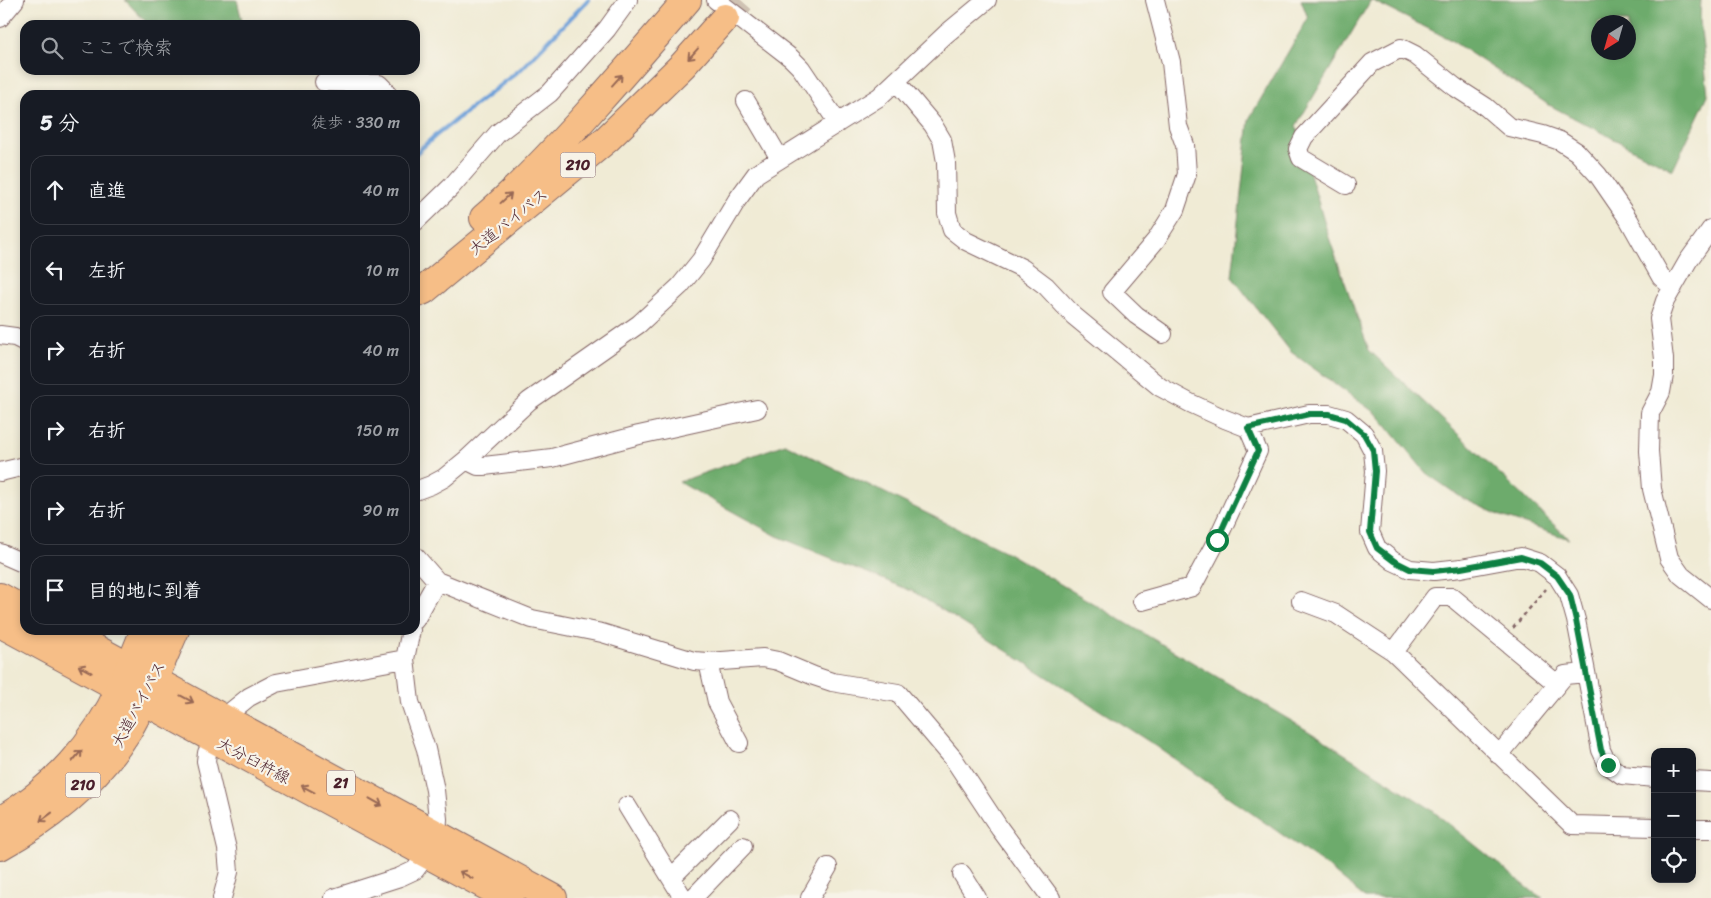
<!DOCTYPE html>
<html lang="ja">
<meta charset="utf-8">
<style>
body{margin:0;font-family:Sriracha,"Klee One",sans-serif;background:#242831;color:#f1f3f6}
.controls{position:absolute;right:15px;bottom:15px;display:grid;overflow:hidden;border-radius:10px;box-shadow:0 2px 8px #0003}
.controls button{width:45px;height:45px;display:grid;place-items:center;padding:0;border:0;border-bottom:1px solid #363941;background:#171b24;color:#f1f3f6;font:25px sans-serif}
.compass{position:absolute;left:1591px;top:15px;width:45px;height:45px;border-radius:50%;background:#171b24;box-shadow:0 2px 8px #0003;rotate:217deg}
.stop{position:absolute;width:15px;height:15px;margin:-11px;border:4px solid #0b8043;border-radius:50%;background:#fff}
.stop.end{background:#0b8043;border-color:#fff;box-shadow:0 1px 5px #0008}
.list{margin:0;padding:0;list-style:none}
h2{display:flex;justify-content:space-between;align-items:center;height:65px;margin:0;padding:0 20px;font-size:21px}
h2 small{font-size:16px;font-weight:400;color:#9ea1a6}
.list li{display:grid;grid-template-columns:32px 1fr auto;gap:15px;align-items:center;box-sizing:border-box;height:70px;margin:0 10px 10px;padding:0 10px;border:1px solid #363941;border-radius:15px}
.list b{display:block;font-size:19px;white-space:nowrap}
.list em{font-size:16px;font-style:normal;color:#9ea1a6}
.icon{flex:none;width:28px;height:28px;fill:none;stroke:currentColor;stroke-width:2;stroke-linecap:round;stroke-linejoin:round}
.map{position:relative;flex:none;width:1711px;height:898px;overflow:hidden}
.search{position:absolute;background:#171b24;box-shadow:0 2px 8px #0003;left:20px;top:20px;width:400px;height:55px;display:flex;align-items:center;gap:12px;box-sizing:border-box;padding:0 18px;border-radius:15px;color:#9ea1a6;font-size:19px}
.panel{position:absolute;background:#171b24;box-shadow:0 2px 8px #0003;left:20px;top:90px;width:400px;height:545px;border-radius:15px}
.map>svg:first-child{display:block}
</style>
<div class="map">
<svg width="1711" height="898" viewBox="0 0 1711 898">
<rect width="100%" height="100%" fill="#f7f3e8"/>
<filter id="ink" filterUnits="userSpaceOnUse"><feTurbulence type="fractalNoise" baseFrequency=".02" numOctaves="2"/><feDisplacementMap in="SourceGraphic" scale="10" xChannelSelector="R" yChannelSelector="G"/><feConvolveMatrix kernelMatrix="1 2 1 2 8 2 1 2 1" color-interpolation-filters="sRGB"/></filter>
<filter id="wash" filterUnits="userSpaceOnUse"><feTurbulence type="fractalNoise" baseFrequency=".0096" numOctaves="4" result="noise"/><feDisplacementMap in="SourceGraphic" scale="20" xChannelSelector="R" yChannelSelector="G"/><feGaussianBlur stdDeviation="1.12" result="paint"/><feColorMatrix in="noise" values="0 0 0 0 0 0 0 0 0 0 0 0 0 0 0 0 0 1.4 0 .05"/><feComposite in="paint" operator="in"/></filter>
<g filter="url(#wash)">
<rect width="100%" height="100%" fill="#f0ebd5"/>
<path fill="#6dab6c" stroke="#5c654c" fill-rule="evenodd" d="M 125,0 L 237,0 L 243,25 L 149,25 Z
M 1301,0 L 1701,0 L 1700,20 L 1708,95 L 1673,170 L 1549,105 L 1449,39 L 1371,0 L 1296,126 L 1328,235 L 1369,350 L 1569,539 L 1501,516 L 1462,498 L 1426,473 L 1378,415 L 1291,352 L 1232,277 L 1249,119 L 1308,18 ZM 1598,22 L 1628,22 L 1628,52 L 1598,52 Z
M 785,444 L 1008,553 L 1305,729 L 1428,807 L 1533,892 L 1543,898 L 1365,898 L 1328,867 L 1156,746 L 914,592 L 777,536 L 679,482 Z"/>
<g fill="none" stroke-linecap="round" stroke-linejoin="round">
<path stroke="#6da0d9" stroke-width="4.5" d="M 415,154 L 435,136 L 521,69 L 588,0"/>
</g>
</g>
<g filter="url(#ink)">
<g fill="none" stroke-linecap="round" stroke-linejoin="round">
<path stroke="#cfc2b3" stroke-width="28" stroke-dasharray="28 14" stroke-linecap="butt" d="M 725,18 L 741,0"/>
<defs>
<path id="street" d="M 716,0 L 791,58 L 801,68 L 838,123
M 1155,0 L 1171,62 L 1178,126 L 1185,145 L 1187,174 L 1175,210 L 1156,240 L 1112,292 L 1136,315 L 1163,334
M 0,18 L 15,0
M 896,81 L 933,125 L 942,140 L 946,162 L 947,213 L 952,230 L 966,241 L 1022,268 L 1046,286 L 1074,316 L 1160,387 L 1190,403 L 1225,419 L 1248,428 L 1309,414 L 1329,414 L 1346,419 L 1364,434 L 1373,451 L 1375,471 L 1370,532 L 1377,548 L 1393,561 L 1410,569 L 1434,571 L 1461,568 L 1521,557 L 1540,563 L 1557,576 L 1569,595 L 1576,620 L 1601,750 L 1608,765 L 1622,775 L 1655,778
M 324,82 L 379,84 L 386,91 L 387,95
M 746,101 L 780,159
M 1346,185 L 1301,158 L 1298,149 L 1304,137 L 1372,63 L 1401,48 L 1415,55 L 1455,87 L 1486,107 L 1509,127 L 1543,135 L 1560,141 L 1577,152 L 1598,175 L 1629,220 L 1661,277 L 1673,288
M 415,222 L 451,187 L 498,133 L 550,93 L 607,29 L 628,0
M 1711,229 L 1688,261 L 1665,301 L 1659,319 L 1664,359 L 1664,375 L 1661,392 L 1650,413 L 1649,451 L 1652,489 L 1669,558 L 1681,575 L 1711,599
M 0,335 L 15,337 L 25,342
M 466,460 L 478,466 L 484,466 L 552,458 L 639,435 L 757,409
M 0,472 L 25,466
M 415,491 L 431,485 L 444,478 L 466,460 L 529,401 L 639,324 L 680,286 L 701,260 L 737,200 L 756,174 L 879,97 L 946,34 L 987,0
M 0,553 L 25,564
M 415,556 L 437,581 L 532,619 L 602,633 L 694,661 L 708,662 L 763,658 L 778,661 L 814,676 L 832,682 L 898,693 L 953,758 L 1000,829 L 1051,898
M 1142,601 L 1192,587 L 1217,540 L 1258,451 L 1248,428
M 1301,601 L 1336,614 L 1394,652 L 1572,825 L 1655,827
M 415,620 L 437,581
M 1394,652 L 1435,597 L 1452,597 L 1557,684
M 708,662 L 717,702 L 739,743
M 1499,755 L 1565,675 L 1586,673
M 1692,781 L 1711,782
M 627,806 L 682,896 L 681,898
M 1692,829 L 1711,829
M 962,874 L 977,898
M 671,878 L 730,819
M 222,898 L 229,872 L 227,849 L 206,761 L 207,753 L 223,718 L 249,697 L 276,683 L 405,659
M 334,898 L 400,877 L 415,870 L 427,854 L 437,835 L 438,819 L 435,790 L 426,749 L 410,702 L 405,659 L 411,630
M 693,898 L 743,846
M 810,898 L 828,867"/>
<path id="primary" d="M 0,597 L 25,611
M 0,623 L 509,898
M 61,630 L 553,898"/>
<path id="highway" d="M 484,218 C 519,188 550,155 581,121 C 617,81 652,41 687,0
M 415,294 L 424,290 L 607,139 L 683,65 L 725,18
M 0,821 C 53,790 96,743 121,687 C 130,668 137,649 145,630
M 0,846 C 51,818 97,780 128,730 C 147,698 160,664 175,630"/>
</defs>
<use href="#street" stroke="#846666" stroke-width="20"/>
<use href="#primary" stroke="#846666" stroke-width="30"/>
<use href="#highway" stroke="#846666" stroke-width="30"/>
<path stroke="#846666" stroke-width="2.5" stroke-dasharray="4 4" stroke-linecap="butt" d="M 1513,628 L 1546,589"/>
<use href="#street" stroke="#fff" stroke-width="18"/>
<use href="#primary" stroke="#f6be87" stroke-width="28"/>
<use href="#highway" stroke="#f6be87" stroke-width="28"/>
</g>
<defs><path id="oneway-shaft" d="M-6 0H5M1.5-3L5.5 0L1.5 3" fill="none" stroke-width="1.6" stroke-linecap="round" stroke-linejoin="round" transform="scale(1.25)"/></defs>
<g stroke="#976754">
<use href="#oneway-shaft" transform="translate(693 54) rotate(132)"/>
<use href="#oneway-shaft" transform="translate(617 80) rotate(-48)"/>
<use href="#oneway-shaft" transform="translate(506 198) rotate(-43)"/>
<use href="#oneway-shaft" transform="translate(85 669) rotate(-152)"/>
<use href="#oneway-shaft" transform="translate(187 699) rotate(28)"/>
<use href="#oneway-shaft" transform="translate(77 756) rotate(-50)"/>
<use href="#oneway-shaft" transform="translate(308 789) rotate(-152)"/>
<use href="#oneway-shaft" transform="translate(376 802) rotate(29)"/>
<use href="#oneway-shaft" transform="translate(46 817) rotate(144)"/>
<use href="#oneway-shaft" transform="translate(466 875) rotate(-151)"/>
</g>
</g>
<g fill="none" stroke-linecap="round" stroke-linejoin="round" filter="url(#ink)">
<path stroke="#0b8043" stroke-width="6" d="M 1217,540 L 1258,451 L 1248,428 L 1309,414 L 1329,414 L 1346,419 L 1364,434 L 1373,450 L 1375,471 L 1370,532 L 1377,548 L 1394,561 L 1410,569 L 1434,571 L 1461,568 L 1521,557 L 1540,563 L 1557,576 L 1570,595 L 1576,620 L 1601,750 L 1608,765"/>
</g>
<g text-anchor="middle" stroke-width="4.5" stroke-linejoin="round" paint-order="stroke">
<g fill="#f7f3e8" stroke="#7e5f64" stroke-width="1">
<rect x="560.5" y="152.5" width="35" height="25" rx="4"/>
<rect x="327" y="770.5" width="28" height="25" rx="4"/>
<rect x="65.5" y="772.5" width="35" height="25" rx="4"/>
</g>
<g font-size="15" font-weight="bold" fill="#4a1f2b">
<text x="578" y="170">210</text>
<text x="341" y="788">21</text>
<text x="83" y="790">210</text>
</g>
<g font-size="16" fill="#4a1f2b" stroke="#f7f3e8">
<text transform="translate(508 221) rotate(-39)" y="6">大道バイパス</text>
<text transform="translate(138 704) rotate(-62)" y="6">大道バイパス</text>
<text transform="translate(254 760) rotate(28)" y="6">大分臼杵線</text>
</g>
</g>
</svg>
<div class="controls">
<button>+</button>
<button>−</button>
<button><svg class="icon" aria-label="locate" viewBox="0 0 24 24"><circle cx="12" cy="12" r="6"/><path d="M12 2v4M12 18v4M2 12h4M18 12h4"/></svg></button>
</div>
<svg class="compass" viewBox="-18 -18 36 36"><path d="M0-13l5 13h-10z" fill="#e53935"/><path d="M0 13l5-13h-10z" fill="#9ea1a6"/></svg>
<div class="stop" style="left:1217px;top:540px"></div>
<div class="stop end" style="left:1608px;top:765px"></div>
<div class="search"><svg class="icon" aria-label="search" viewBox="0 0 24 24"><circle cx="10" cy="10" r="6"/><path d="M15 15l6 6"/></svg>ここで検索</div>
<section class="panel">
<h2>5 分<small>徒歩 · 330 m</small></h2>
<ul class="list">
<li><svg class="icon" aria-label="ahead" viewBox="0 0 24 24"><path d="M12 20V5M6 11l6-6 6 6"/></svg><div><b>直進</b></div><em>40 m</em></li>
<li><svg class="icon" aria-label="left" viewBox="0 0 24 24"><path d="M17 20v-9H6M10 6l-5 5 5 5"/></svg><div><b>左折</b></div><em>10 m</em></li>
<li><svg class="icon" aria-label="right" viewBox="0 0 24 24"><path d="M7 20v-9h11M14 6l5 5-5 5"/></svg><div><b>右折</b></div><em>40 m</em></li>
<li><svg class="icon" aria-label="right" viewBox="0 0 24 24"><path d="M7 20v-9h11M14 6l5 5-5 5"/></svg><div><b>右折</b></div><em>150 m</em></li>
<li><svg class="icon" aria-label="right" viewBox="0 0 24 24"><path d="M7 20v-9h11M14 6l5 5-5 5"/></svg><div><b>右折</b></div><em>90 m</em></li>
<li><svg class="icon" aria-label="arrive" viewBox="0 0 24 24"><path d="M6 21V4h12l-3 4 3 4H6"/></svg><div><b>目的地に到着</b></div></li>
</ul>
</section>
</div>
